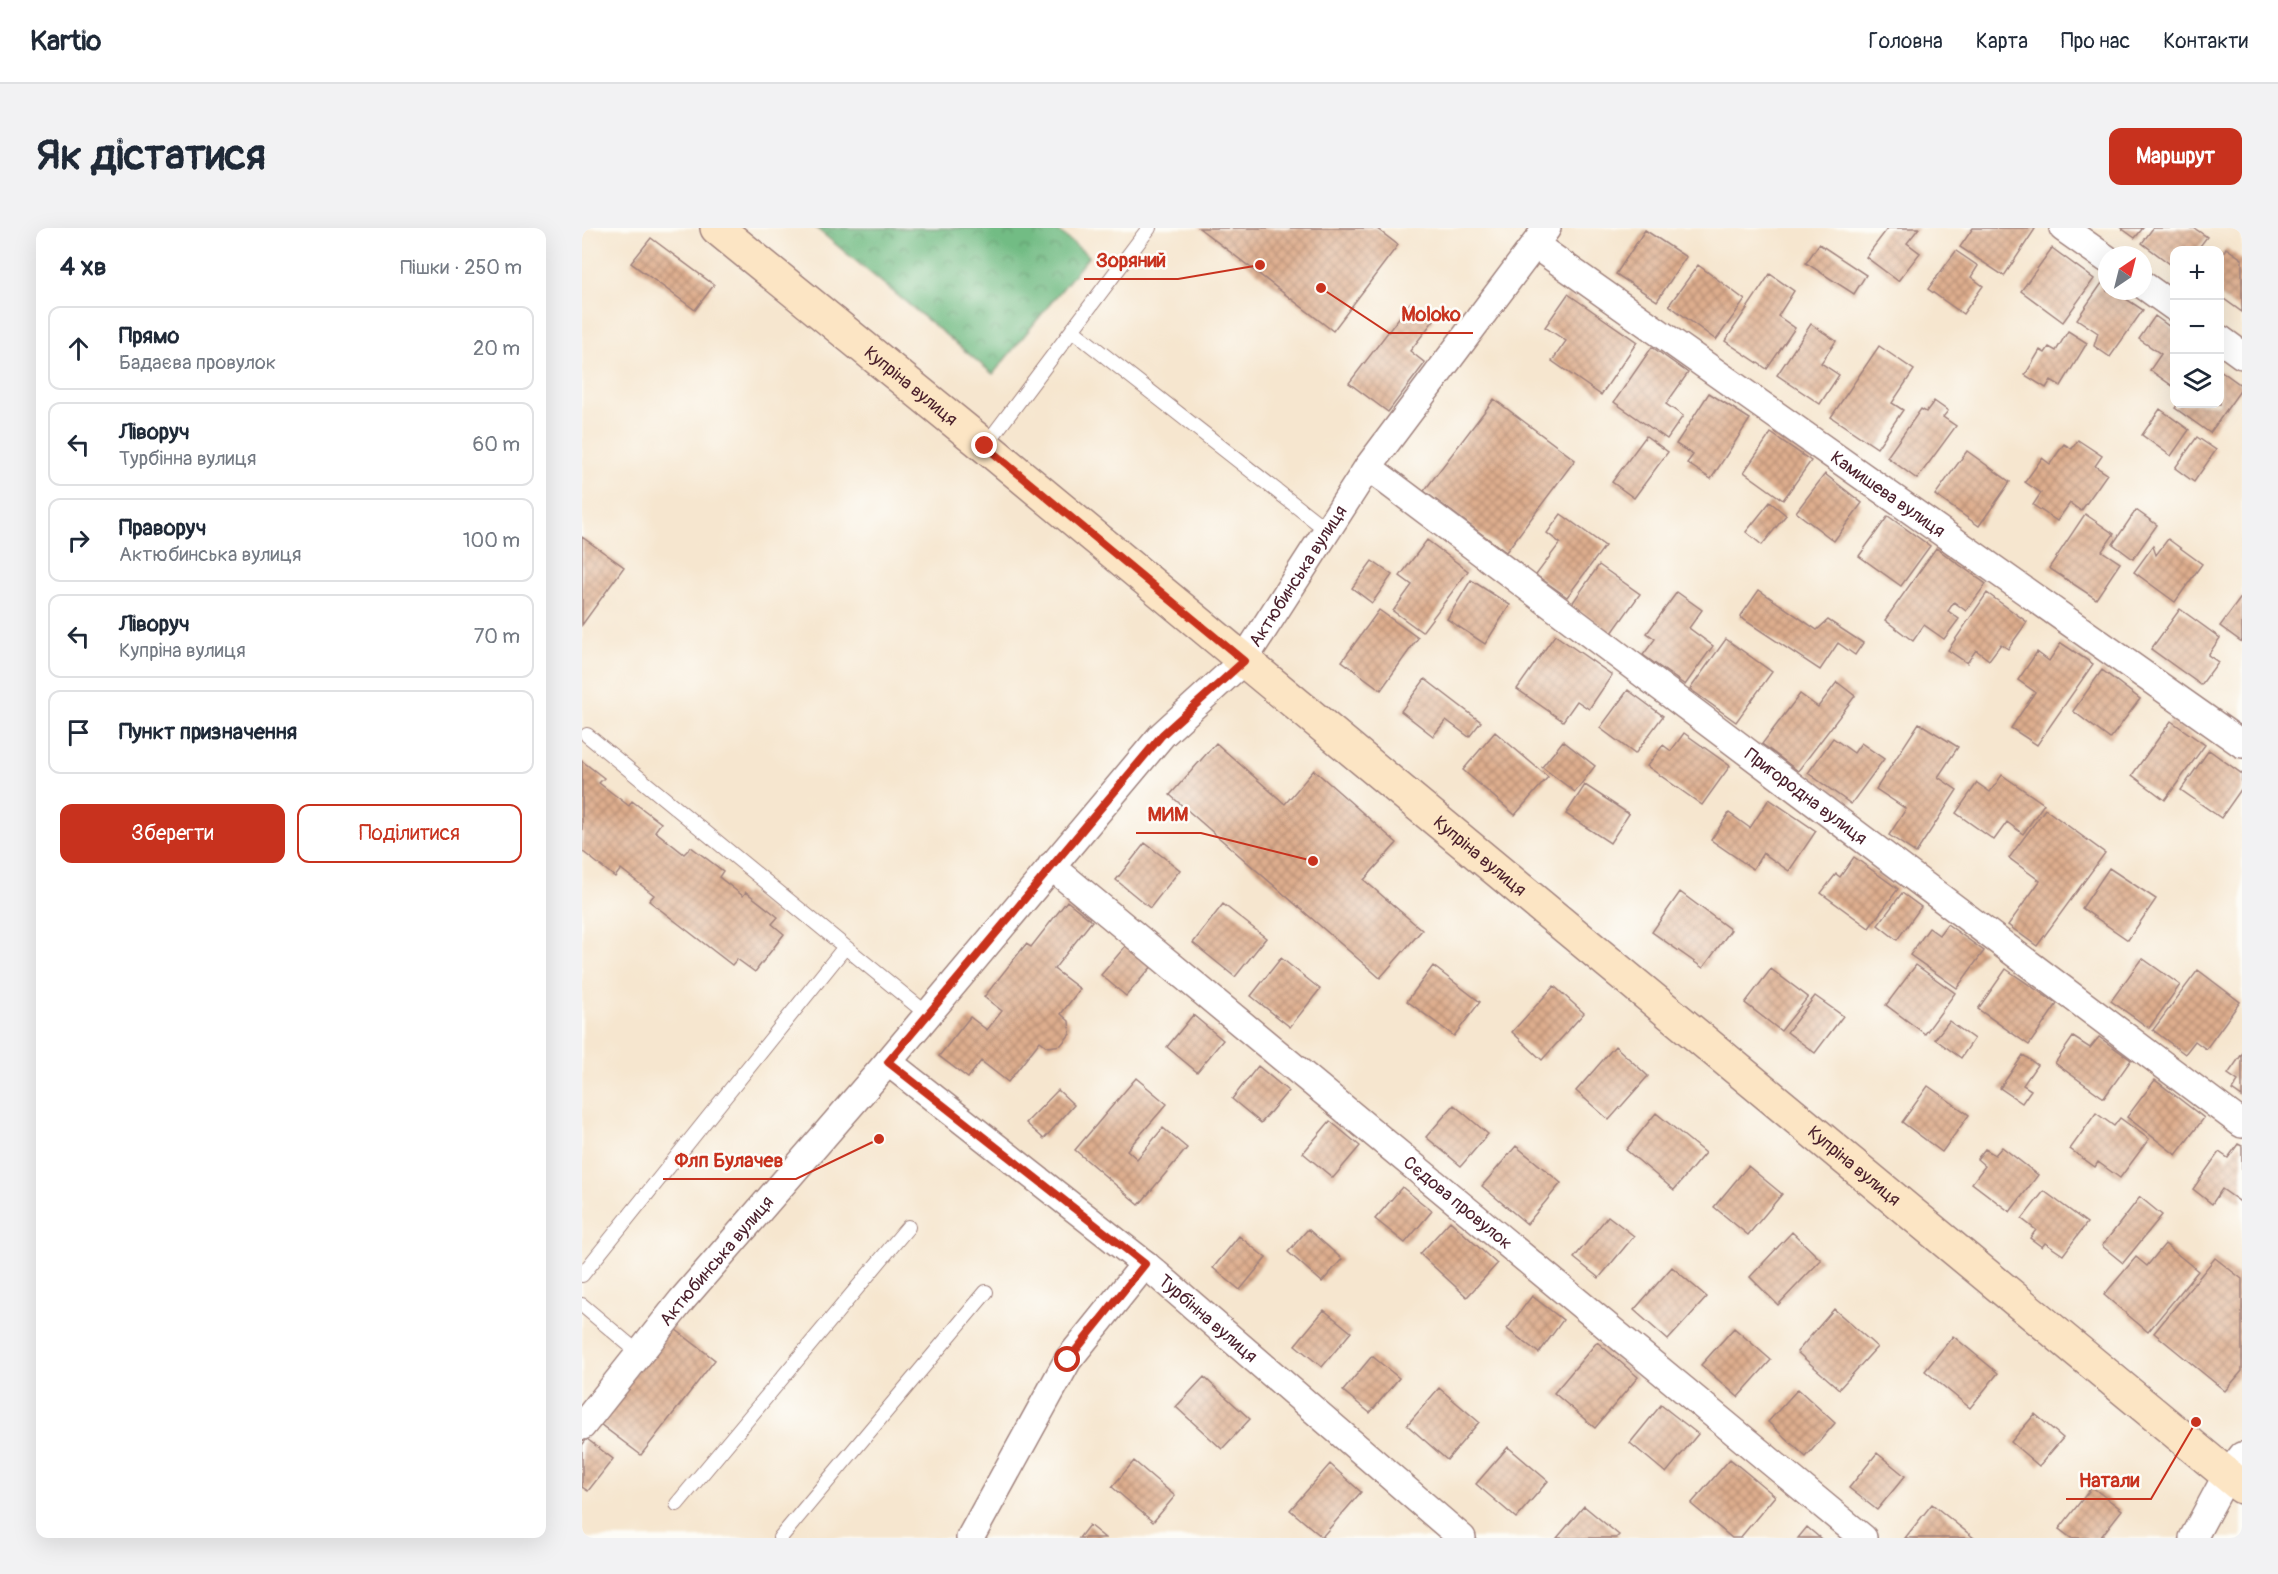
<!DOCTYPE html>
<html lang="uk">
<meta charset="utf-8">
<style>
body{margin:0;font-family:Pangolin,sans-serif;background:#f2f2f3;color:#1f2937}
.controls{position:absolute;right:18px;top:18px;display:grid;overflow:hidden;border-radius:12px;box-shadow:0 6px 24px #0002}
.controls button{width:54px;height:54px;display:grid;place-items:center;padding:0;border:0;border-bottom:2px solid #e0e1e3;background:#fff;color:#1f2937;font:30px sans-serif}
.compass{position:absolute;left:1516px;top:18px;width:54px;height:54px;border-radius:50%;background:#fff;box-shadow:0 6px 24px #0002;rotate:35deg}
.stop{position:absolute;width:18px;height:18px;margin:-14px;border:4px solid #c8321e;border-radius:50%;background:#fff}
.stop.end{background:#c8321e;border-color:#fff;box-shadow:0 2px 6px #0008}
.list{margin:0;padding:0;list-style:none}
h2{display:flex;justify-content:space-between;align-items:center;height:78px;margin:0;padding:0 24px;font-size:26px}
h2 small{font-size:20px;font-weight:400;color:#747a83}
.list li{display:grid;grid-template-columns:39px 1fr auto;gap:18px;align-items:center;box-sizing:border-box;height:84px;margin:0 12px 12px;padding:0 12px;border:2px solid #e0e1e3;border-radius:12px}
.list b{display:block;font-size:22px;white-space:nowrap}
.list p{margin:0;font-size:20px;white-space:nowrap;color:#747a83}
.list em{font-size:20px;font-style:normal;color:#747a83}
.actions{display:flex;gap:12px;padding:18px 24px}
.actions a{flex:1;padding:14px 0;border:2px solid #c8321e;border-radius:12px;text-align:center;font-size:21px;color:#c8321e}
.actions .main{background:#c8321e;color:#fff}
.icon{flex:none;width:33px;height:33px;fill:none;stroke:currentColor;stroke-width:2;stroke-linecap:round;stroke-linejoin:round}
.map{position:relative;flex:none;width:1660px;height:1310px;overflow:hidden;border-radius:12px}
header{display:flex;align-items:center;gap:36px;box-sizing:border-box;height:84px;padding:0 30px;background:#fff;border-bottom:2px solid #e0e1e3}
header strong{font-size:28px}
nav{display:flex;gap:33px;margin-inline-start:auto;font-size:21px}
.intro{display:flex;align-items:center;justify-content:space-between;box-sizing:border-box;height:144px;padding:0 36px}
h1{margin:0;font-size:42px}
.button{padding:15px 27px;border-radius:12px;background:#c8321e;color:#fff;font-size:21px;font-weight:700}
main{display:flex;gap:36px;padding:0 36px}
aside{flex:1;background:#fff;border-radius:12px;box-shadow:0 6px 24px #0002}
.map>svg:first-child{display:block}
</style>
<header>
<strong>Kartio</strong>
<nav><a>Головна</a><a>Карта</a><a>Про нас</a><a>Контакти</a></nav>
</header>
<div class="intro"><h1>Як дістатися</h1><a class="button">Маршрут</a></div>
<main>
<aside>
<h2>4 хв<small>Пішки · 250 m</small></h2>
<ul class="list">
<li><svg class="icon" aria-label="ahead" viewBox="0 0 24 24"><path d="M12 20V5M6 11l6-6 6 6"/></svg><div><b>Прямо</b><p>Бадаєва провулок</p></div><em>20 m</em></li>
<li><svg class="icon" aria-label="left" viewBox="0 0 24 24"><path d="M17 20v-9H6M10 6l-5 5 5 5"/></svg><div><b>Ліворуч</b><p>Турбінна вулиця</p></div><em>60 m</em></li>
<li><svg class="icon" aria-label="right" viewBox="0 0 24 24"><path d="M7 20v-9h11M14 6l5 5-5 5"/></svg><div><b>Праворуч</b><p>Актюбинська вулиця</p></div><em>100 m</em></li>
<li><svg class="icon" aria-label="left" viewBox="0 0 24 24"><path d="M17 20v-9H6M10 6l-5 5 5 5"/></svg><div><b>Ліворуч</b><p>Купріна вулиця</p></div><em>70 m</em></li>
<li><svg class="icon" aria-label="arrive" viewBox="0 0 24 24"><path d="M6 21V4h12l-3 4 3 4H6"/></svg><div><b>Пункт призначення</b></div></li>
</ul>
<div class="actions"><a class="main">Зберегти</a><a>Поділитися</a></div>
</aside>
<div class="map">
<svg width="1660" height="1310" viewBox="0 0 1660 1310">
<defs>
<pattern id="forest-crowns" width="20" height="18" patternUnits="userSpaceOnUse" patternTransform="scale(1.5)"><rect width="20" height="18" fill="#72bc84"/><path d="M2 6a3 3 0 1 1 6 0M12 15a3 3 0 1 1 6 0" fill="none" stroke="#60986c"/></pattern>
<pattern id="building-cross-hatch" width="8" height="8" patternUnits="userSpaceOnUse" patternTransform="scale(1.5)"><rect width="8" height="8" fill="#deae8e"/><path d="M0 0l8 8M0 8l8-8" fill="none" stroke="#b68d74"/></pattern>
</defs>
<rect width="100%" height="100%" fill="#fdfcf7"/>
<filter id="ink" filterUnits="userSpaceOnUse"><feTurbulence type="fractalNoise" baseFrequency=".0167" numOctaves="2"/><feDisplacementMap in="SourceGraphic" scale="12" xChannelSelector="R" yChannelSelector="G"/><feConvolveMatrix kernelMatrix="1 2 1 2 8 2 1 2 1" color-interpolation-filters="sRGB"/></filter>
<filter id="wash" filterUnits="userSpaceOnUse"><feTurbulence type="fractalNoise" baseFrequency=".008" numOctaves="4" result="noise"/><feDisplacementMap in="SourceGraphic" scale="24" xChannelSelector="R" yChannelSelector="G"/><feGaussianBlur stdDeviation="1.35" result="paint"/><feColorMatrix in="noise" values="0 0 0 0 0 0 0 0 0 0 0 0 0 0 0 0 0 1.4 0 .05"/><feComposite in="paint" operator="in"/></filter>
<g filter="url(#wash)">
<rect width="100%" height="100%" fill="#f6e6cf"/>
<path fill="url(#forest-crowns)" stroke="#5e6e58" stroke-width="1.5" d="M 234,0 L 472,0 L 507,28 L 411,146 Z"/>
<g id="blocks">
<path fill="url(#building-cross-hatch)" d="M 617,0 L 794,0 L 816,17 L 751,103 Z
M 1306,0 L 1337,0 L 1325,15 L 1338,25 L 1316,53 L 1284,29 Z
M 1391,0 L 1451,0 L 1453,1 L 1422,48 L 1378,19 Z
M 1539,0 L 1561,0 L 1553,10 Z
M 1571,0 L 1612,0 L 1625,9 L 1615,22 L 1592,22 L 1592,39 L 1560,15 Z
M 1063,2 L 1104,29 L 1075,73 L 1034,46 Z
M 69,10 L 132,57 L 113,82 L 49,35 Z
M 1237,16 L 1284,47 L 1272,66 L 1224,35 Z
M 1470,20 L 1512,51 L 1481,94 L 1439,63 Z
M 1644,20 L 1660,31 L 1660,84 L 1638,68 L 1638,30 Z
M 1374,23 L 1396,38 L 1389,49 L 1401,58 L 1381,86 L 1346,61 Z
M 1116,37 L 1163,72 L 1134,112 L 1087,77 Z
M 1188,46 L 1212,63 L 1196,88 L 1213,100 L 1185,141 L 1143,113 Z
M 1520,55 L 1525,58 L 1525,63 L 1532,63 L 1561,82 L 1528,129 L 1512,118 L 1516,105 L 1495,91 Z
M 986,66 L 1055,114 L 1019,167 L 970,133 L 984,113 L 963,99 Z
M 829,74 L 852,92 L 828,123 L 843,135 L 806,184 L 767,155 Z
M 1573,88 L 1592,102 L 1592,159 L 1568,142 L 1579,126 L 1557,111 Z
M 1229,96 L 1254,113 L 1239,135 L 1257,147 L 1238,176 L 1195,147 Z
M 1486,103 L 1505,115 L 1479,158 L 1469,152 L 1464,160 L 1443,147 L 1458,122 L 1463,125 L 1467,119 L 1474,123 Z
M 1297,118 L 1332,142 L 1310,175 L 1321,182 L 1295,220 L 1249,189 Z
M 1070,119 L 1106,145 L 1084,176 L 1101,188 L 1085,211 L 1032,174 Z
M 1638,142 L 1660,158 L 1660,160 L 1628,205 L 1593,180 L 1596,176 L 1638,176 Z
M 1127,165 L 1168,191 L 1129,251 L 1105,235 L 1111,227 L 1094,216 Z
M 912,171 L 993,232 L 924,324 L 842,263 Z
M 1352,173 L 1366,183 L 1361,189 L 1374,198 L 1335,251 L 1305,229 L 1339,181 L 1344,184 Z
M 1578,181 L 1607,202 L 1589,228 L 1560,207 Z
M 1189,205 L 1229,233 L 1201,272 L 1162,244 Z
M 1064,208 L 1086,224 L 1052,270 L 1030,254 Z
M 1615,209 L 1634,222 L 1612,254 L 1593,240 Z
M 1496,212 L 1520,228 L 1513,238 L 1525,246 L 1499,283 L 1488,275 L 1475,293 L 1451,277 L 1459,265 L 1443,254 L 1460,230 L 1468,236 L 1482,216 L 1490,221 Z
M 1385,223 L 1428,254 L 1397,298 L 1353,267 Z
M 1243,246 L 1280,275 L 1252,313 L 1214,284 Z
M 1188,274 L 1204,287 L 1180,317 L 1164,304 Z
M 1554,282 L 1575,297 L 1551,331 L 1531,316 Z
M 979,286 L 1023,318 L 985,369 L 954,347 L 978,315 L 965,305 Z
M 1503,286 L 1532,306 L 1520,323 L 1538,335 L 1514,371 L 1467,340 Z
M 1306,288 L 1348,318 L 1319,358 L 1277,328 Z
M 0,309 L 42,339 L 0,397 Z
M 1586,311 L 1620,336 L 1593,374 L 1552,344 L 1571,318 L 1574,327 Z
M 845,312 L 886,343 L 840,404 L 811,383 L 830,357 L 818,348 Z
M 1354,320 L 1404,356 L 1384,383 L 1372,374 L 1366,383 L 1377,391 L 1362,411 L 1342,397 L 1331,413 L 1303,392 Z
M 790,333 L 810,347 L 790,375 L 770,360 Z
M 1017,337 L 1058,366 L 1030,405 L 989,377 Z
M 889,352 L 928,377 L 903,416 L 865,391 Z
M 1177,362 L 1235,402 L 1246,392 L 1281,415 L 1273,427 L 1256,415 L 1238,442 L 1158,389 Z
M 1095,364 L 1120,382 L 1107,400 L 1131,418 L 1103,457 L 1061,427 L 1073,411 L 1065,405 Z
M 1405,365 L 1445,394 L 1426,421 L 1419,416 L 1407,432 L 1394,422 L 1385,435 L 1366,422 Z
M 1660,368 L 1660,414 L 1638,398 Z
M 1598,381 L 1638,410 L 1626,427 L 1636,434 L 1619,457 L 1569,421 Z
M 797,382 L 836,410 L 799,462 L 760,433 Z
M 973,407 L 1030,447 L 1007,481 L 995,473 L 981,493 L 935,461 Z
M 1144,411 L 1190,444 L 1154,494 L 1108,461 Z
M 1479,415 L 1511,436 L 1455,517 L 1429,500 L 1453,464 L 1436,452 L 1455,424 L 1467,433 Z
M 1520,442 L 1558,471 L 1528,511 L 1491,483 Z
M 843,451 L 899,494 L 887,509 L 864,492 L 851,508 L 819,483 Z
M 1255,454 L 1273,468 L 1216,543 L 1180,516 L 1218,466 L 1236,479 Z
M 1046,462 L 1081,488 L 1053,526 L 1018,500 Z
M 1589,493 L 1623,517 L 1583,572 L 1550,547 Z
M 1337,495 L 1376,519 L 1356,549 L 1375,562 L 1334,625 L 1307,607 L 1324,581 L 1294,561 Z
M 913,504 L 966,549 L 933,587 L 881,542 Z
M 1102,505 L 1148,538 L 1120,577 L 1065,538 L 1081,517 L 1089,523 Z
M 1251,510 L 1272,525 L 1279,515 L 1302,531 L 1269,576 L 1226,545 Z
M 981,513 L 1013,538 L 993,564 L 960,539 Z
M 634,515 L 703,576 L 732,542 L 815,615 L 782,652 L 840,702 L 798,750 L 588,567 Z
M 1627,522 L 1660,546 L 1660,560 L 1639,590 L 1599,562 Z
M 0,533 L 22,550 L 17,555 L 47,578 L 50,573 L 79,595 L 73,603 L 102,626 L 109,619 L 141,643 L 137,649 L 161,668 L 164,664 L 196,689 L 190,696 L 202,706 L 173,744 L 155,731 L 150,737 L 67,673 L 72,667 L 39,641 L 33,649 L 0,623 Z
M 1420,547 L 1462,576 L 1441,606 L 1425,594 L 1412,612 L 1374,585 L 1395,555 L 1408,564 Z
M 1003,557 L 1047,586 L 1028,615 L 984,586 Z
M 1187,571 L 1234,603 L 1207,643 L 1181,625 L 1171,641 L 1129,612 L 1147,585 L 1168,600 Z
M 1463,581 L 1523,625 L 1455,718 L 1426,697 L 1458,653 L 1427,630 Z
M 563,615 L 598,642 L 568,680 L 534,652 Z
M 1272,629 L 1316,661 L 1287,700 L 1239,665 L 1254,646 L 1258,649 Z
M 1527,640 L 1574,671 L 1546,712 L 1500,680 Z
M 1098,664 L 1149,702 L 1121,740 L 1070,704 Z
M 1320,665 L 1339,679 L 1315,712 L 1296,697 Z
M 485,673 L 510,693 L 472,741 L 498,761 L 479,786 L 487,793 L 488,806 L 479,817 L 466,819 L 458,813 L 426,854 L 399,833 L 386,850 L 357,828 L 388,789 L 405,802 L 420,783 L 402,769 L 444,716 L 449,719 Z
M 641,676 L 684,710 L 653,749 L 611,715 Z
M 1365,696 L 1402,723 L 1375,760 L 1328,727 L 1347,700 L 1357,707 Z
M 547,714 L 572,736 L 544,768 L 519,747 Z
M 699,730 L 738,761 L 708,799 L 669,768 Z
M 1560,730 L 1598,757 L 1567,800 L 1529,773 Z
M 1334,737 L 1373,765 L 1343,806 L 1304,777 Z
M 851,738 L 898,774 L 872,808 L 825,773 Z
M 1189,741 L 1226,769 L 1199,803 L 1163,775 Z
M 1424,741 L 1475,776 L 1447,817 L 1396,781 Z
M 1616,742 L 1658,774 L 1624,821 L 1613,813 L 1603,826 L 1571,802 Z
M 972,758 L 1002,785 L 960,832 L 930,804 Z
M 1233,768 L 1261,788 L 1233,825 L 1205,804 Z
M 611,787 L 641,812 L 615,844 L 585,819 Z
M 1367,793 L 1392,811 L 1379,830 L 1353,811 Z
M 1491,809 L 1508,820 L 1517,809 L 1549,832 L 1522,870 L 1473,835 Z
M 1033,818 L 1066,848 L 1027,892 L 994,863 Z
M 1660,826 L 1660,869 L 1650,862 L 1656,853 L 1646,846 Z
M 1441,827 L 1455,837 L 1441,857 L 1449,862 L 1440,875 L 1418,860 Z
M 676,838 L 706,863 L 679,895 L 650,871 Z
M 554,850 L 585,876 L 545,922 L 555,931 L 581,900 L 605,920 L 557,977 L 493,922 Z
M 1573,852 L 1622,890 L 1594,927 L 1545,889 Z
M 1346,858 L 1387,887 L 1360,924 L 1320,894 Z
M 476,862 L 492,877 L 462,911 L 444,895 Z
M 872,877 L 906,906 L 879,938 L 844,909 Z
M 1074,885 L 1123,925 L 1092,962 L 1044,922 Z
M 1514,885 L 1532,898 L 1538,890 L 1567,911 L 1538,950 L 1516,934 L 1513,939 L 1488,921 Z
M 748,893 L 778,918 L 751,950 L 721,925 Z
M 1656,916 L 1660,918 L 1660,975 L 1640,961 L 1630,976 L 1611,961 L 1637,924 L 1646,930 Z
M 934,918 L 979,955 L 945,996 L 900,958 Z
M 1420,919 L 1456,947 L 1428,984 L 1390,955 L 1403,938 L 1395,931 L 1403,921 L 1413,927 Z
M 1166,938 L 1200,966 L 1166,1007 L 1132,979 Z
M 820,959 L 850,983 L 823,1015 L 793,991 Z
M 1462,963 L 1505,995 L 1481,1027 L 1463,1015 L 1460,1019 L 1448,1010 L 1454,1002 L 1440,991 Z
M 1558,969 L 1580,987 L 1541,1035 L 1520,1018 Z
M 1026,988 L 1052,1008 L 1017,1050 L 992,1030 Z
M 868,993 L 915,1036 L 885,1069 L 838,1026 Z
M 726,1001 L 760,1031 L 740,1054 L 706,1024 Z
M 1210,1004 L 1239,1032 L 1196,1077 L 1168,1049 Z
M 657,1008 L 684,1030 L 658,1062 L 631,1040 Z
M 1583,1016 L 1616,1043 L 1566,1104 L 1522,1067 L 1554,1029 L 1565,1038 Z
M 1633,1030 L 1660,1051 L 1660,1143 L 1643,1163 L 1572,1105 Z
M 1090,1039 L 1125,1069 L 1086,1112 L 1052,1082 Z
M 950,1068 L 981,1092 L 957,1125 L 925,1101 Z
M 1252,1081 L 1295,1119 L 1257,1161 L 1215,1124 Z
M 742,1082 L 769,1104 L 740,1139 L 713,1117 Z
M 89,1098 L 133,1132 L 59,1227 L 14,1193 Z
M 1152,1100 L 1189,1132 L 1156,1169 L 1119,1137 Z
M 1371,1108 L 1416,1145 L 1388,1180 L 1343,1143 Z
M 1015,1114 L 1056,1149 L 1013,1200 L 972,1165 Z
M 790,1128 L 817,1150 L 788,1185 L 761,1163 Z
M 622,1149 L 668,1191 L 640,1221 L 594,1179 Z
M 857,1160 L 897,1194 L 865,1232 L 825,1197 Z
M 1216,1161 L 1253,1195 L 1224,1229 L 1186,1194 Z
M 1079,1177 L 1116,1206 L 1084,1245 L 1048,1215 Z
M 1453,1186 L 1481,1210 L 1457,1238 L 1429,1214 Z
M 5,1211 L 31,1231 L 6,1263 L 0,1259 L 0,1217 Z
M 926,1219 L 966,1253 L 934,1290 L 894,1256 Z
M 1295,1225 L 1323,1248 L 1295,1282 L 1267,1260 Z
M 1148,1231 L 1193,1268 L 1158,1310 L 1150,1310 L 1109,1276 Z
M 552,1233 L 593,1268 L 571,1294 L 530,1259 Z
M 748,1236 L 779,1264 L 740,1309 L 708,1282 Z
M 1510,1259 L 1540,1282 L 1518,1310 L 1489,1310 L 1477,1301 Z
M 1350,1276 L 1392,1310 L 1323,1310 Z
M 1002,1278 L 1037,1307 L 1034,1310 L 975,1310 Z
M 507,1297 L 523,1310 L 497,1310 Z
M 1225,1299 L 1238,1310 L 1216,1310 Z"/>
</g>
</g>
<g filter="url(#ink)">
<use href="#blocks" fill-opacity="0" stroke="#a0827d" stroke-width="1.5"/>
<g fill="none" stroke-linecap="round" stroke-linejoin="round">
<defs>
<path id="service" d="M 490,102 L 746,303
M 403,218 L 567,0
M 5,507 L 345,786
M 0,1047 L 263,719
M 0,1077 L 57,1125
M 95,1276 L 326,999
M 198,1310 L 404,1064"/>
<g id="minor">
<path d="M 1481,0 L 1525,31"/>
<path id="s1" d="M 953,17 L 1660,516"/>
<path d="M 1561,57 L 1592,79"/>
<path d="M 1638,111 L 1660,127"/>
<path id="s2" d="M 786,239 L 1660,896"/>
<path id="s3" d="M 469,638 L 1281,1310"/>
<path id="s4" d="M 306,834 L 563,1036 L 880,1310"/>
<path id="s5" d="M 0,1198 L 100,1072 L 306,834 L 580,507 L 661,433 L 786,239 L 965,0"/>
<path d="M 388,1310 L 486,1132 L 563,1036"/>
<path d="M 1611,1310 L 1645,1247 L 1660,1228"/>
</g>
<g id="secondary">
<path id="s6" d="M 135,0 L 403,218 L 1660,1259"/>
</g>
</defs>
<use href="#service" stroke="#a0827d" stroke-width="16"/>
<use href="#minor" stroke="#a0827d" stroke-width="30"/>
<use href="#secondary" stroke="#a0827d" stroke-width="36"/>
<use href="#service" stroke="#fff" stroke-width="14"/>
<use href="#minor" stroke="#fff" stroke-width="27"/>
<use href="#secondary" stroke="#fce5c4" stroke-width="33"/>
</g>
</g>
<g fill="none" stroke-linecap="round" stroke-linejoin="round" filter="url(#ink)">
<path stroke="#c8321e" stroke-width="8" d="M 403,218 L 662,433 L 580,507 L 306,834 L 563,1036 L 486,1132"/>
</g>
<g text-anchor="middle" stroke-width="5" stroke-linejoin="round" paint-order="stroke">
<g font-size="18" fill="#4a1f2b" stroke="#fdfcf7">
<text dy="6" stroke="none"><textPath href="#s6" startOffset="250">Купріна вулиця</textPath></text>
<text dy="6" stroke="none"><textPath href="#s1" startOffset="432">Камишева вулиця</textPath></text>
<text dy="6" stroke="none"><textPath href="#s5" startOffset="1113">Актюбинська вулиця</textPath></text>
<text dy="6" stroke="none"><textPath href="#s2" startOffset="548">Пригородна вулиця</textPath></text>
<text dy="6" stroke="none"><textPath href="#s6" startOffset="988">Купріна вулиця</textPath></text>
<text dy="6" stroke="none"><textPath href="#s6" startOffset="1474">Купріна вулиця</textPath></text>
<text dy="6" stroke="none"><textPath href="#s3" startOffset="528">Сєдова провулок</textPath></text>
<text dy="6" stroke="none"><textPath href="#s5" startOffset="213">Актюбинська вулиця</textPath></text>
<text dy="6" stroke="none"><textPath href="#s4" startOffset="410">Турбінна вулиця</textPath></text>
</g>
</g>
<path fill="none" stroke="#c8321e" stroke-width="2" d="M678 37L596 51H502M739 60L807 105H891M731 633L619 605H554M297 911L214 951H81M1614 1194L1569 1271H1484"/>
<g fill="#c8321e" stroke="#fdfcf7" stroke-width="2">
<circle cx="678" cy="37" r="6"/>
<circle cx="739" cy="60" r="6"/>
<circle cx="731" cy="633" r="6"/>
<circle cx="297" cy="911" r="6"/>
<circle cx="1614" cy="1194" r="6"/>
</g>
<g font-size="20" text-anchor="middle" font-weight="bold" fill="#c8321e" stroke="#fdfcf7" stroke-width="5" stroke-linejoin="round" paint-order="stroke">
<text x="549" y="39">Зоряний</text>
<text x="849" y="93">Moloko</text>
<text x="586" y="593">МИМ</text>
<text x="147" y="939">Флп Булачев</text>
<text x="1527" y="1259">Натали</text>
</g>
</svg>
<div class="controls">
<button>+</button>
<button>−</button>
<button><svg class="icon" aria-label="layers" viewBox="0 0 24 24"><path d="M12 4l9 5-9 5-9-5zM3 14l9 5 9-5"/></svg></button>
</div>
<svg class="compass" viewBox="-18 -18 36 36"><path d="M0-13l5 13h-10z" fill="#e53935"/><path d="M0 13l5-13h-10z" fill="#747a83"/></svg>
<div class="stop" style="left:486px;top:1132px"></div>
<div class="stop end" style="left:403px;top:218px"></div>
</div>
</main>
